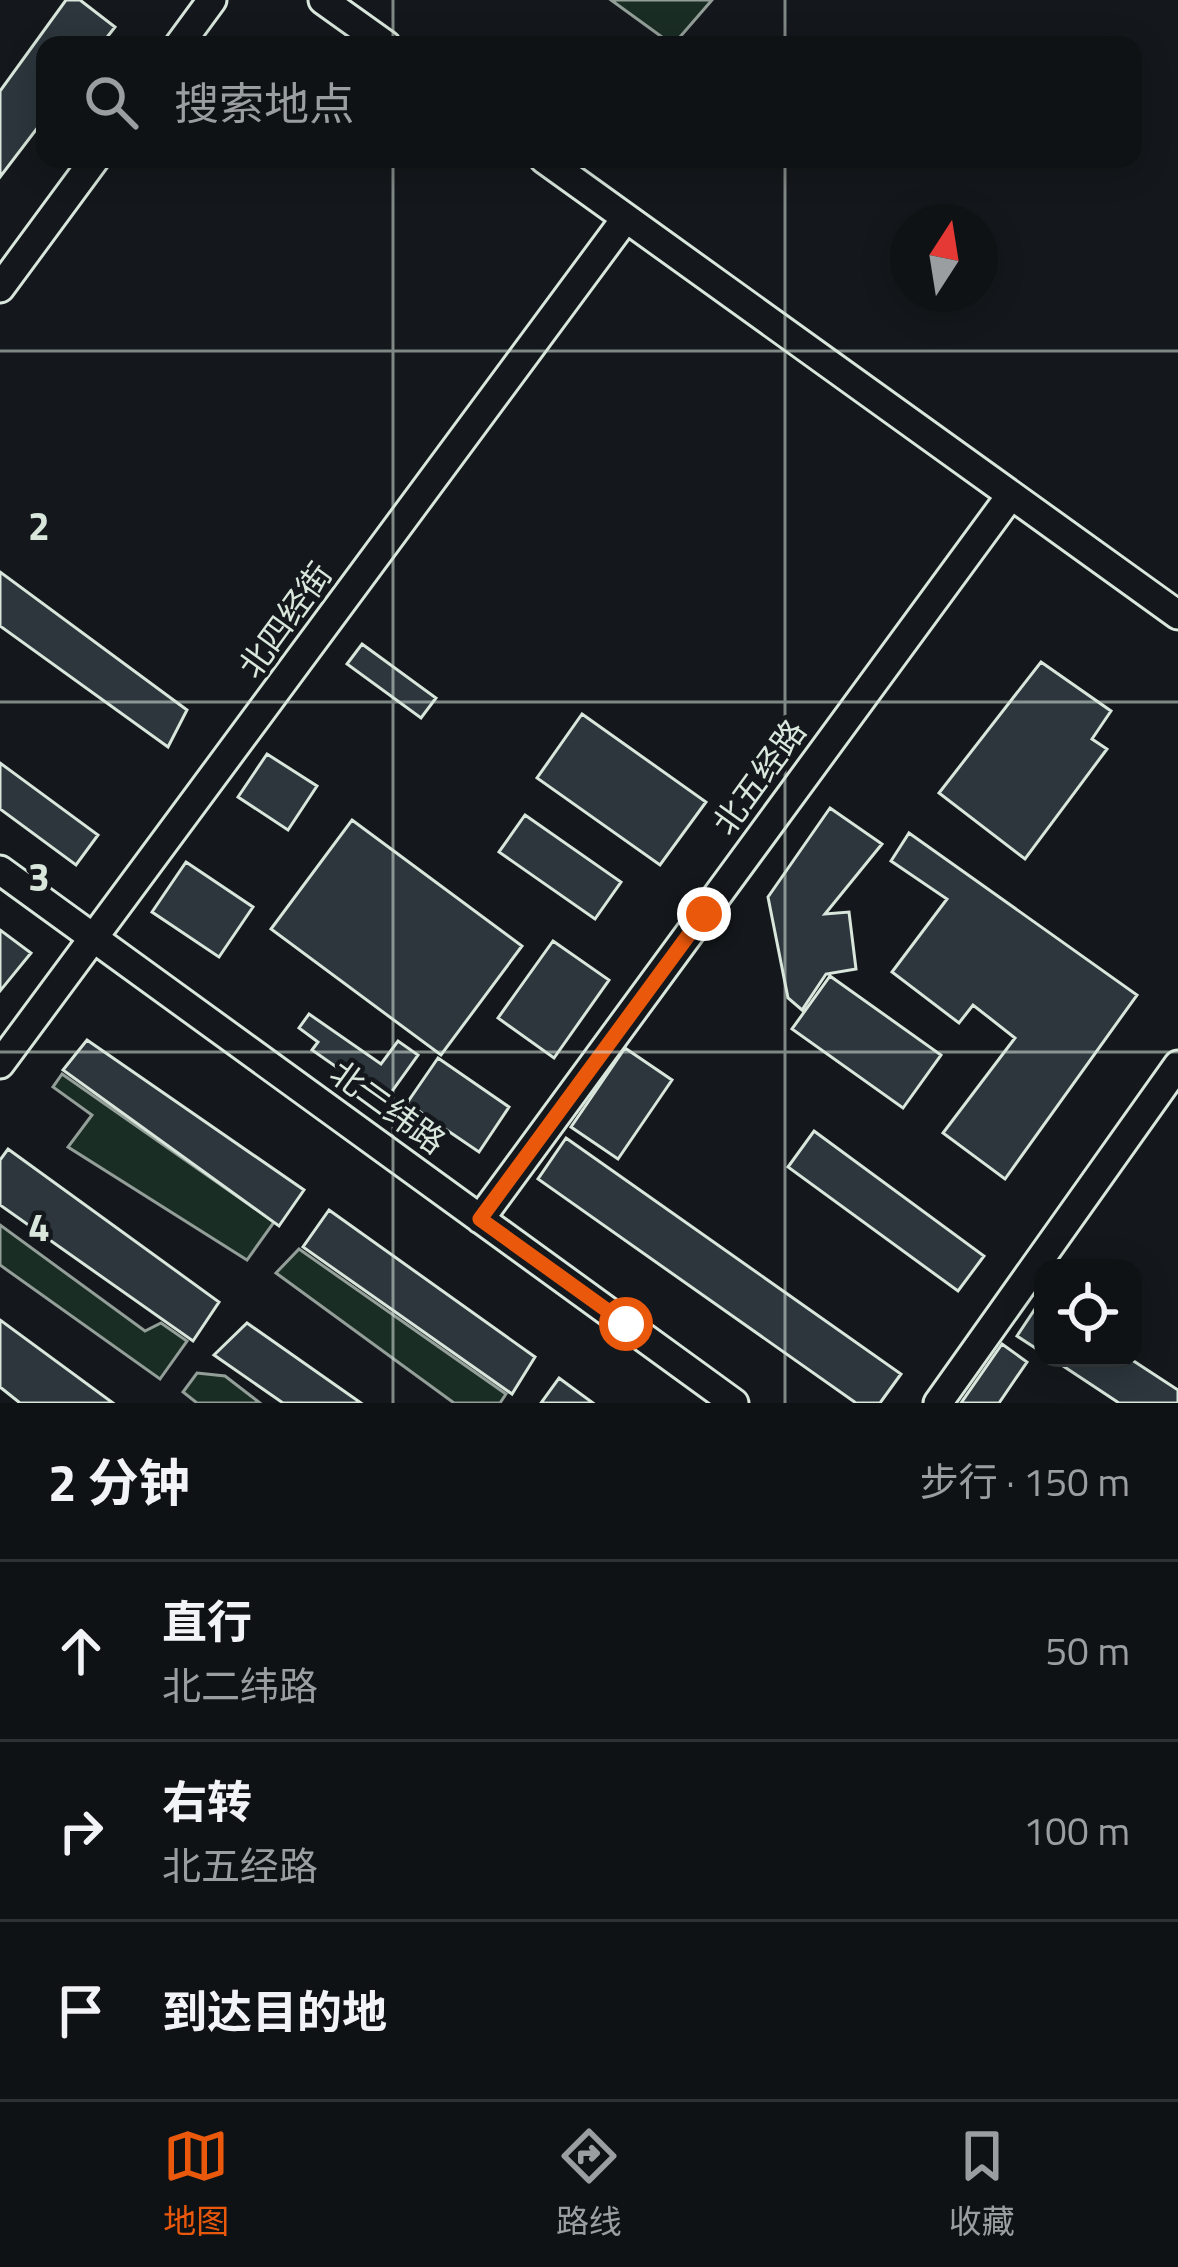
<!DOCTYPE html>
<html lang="zh">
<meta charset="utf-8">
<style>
body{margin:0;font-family:"Titillium Web","Noto Sans SC",sans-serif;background:#1d2022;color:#f1f3f6}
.controls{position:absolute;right:36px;bottom:36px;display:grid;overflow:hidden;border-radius:24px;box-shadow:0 6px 30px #0003}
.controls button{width:108px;height:108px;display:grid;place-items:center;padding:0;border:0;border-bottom:3px solid #2f3234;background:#0f1215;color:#f1f3f6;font:60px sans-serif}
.compass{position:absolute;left:890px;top:204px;width:108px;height:108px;border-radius:50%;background:#0f1215;box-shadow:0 6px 30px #0003;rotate:12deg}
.stop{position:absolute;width:36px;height:36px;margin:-27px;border:9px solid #ea580c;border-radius:50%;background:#fff}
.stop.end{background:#ea580c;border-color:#fff;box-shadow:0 3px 12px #0008}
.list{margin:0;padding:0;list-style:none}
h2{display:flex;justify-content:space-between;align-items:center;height:156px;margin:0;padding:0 48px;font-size:51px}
h2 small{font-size:39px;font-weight:400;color:#9b9ea0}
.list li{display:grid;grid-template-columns:78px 1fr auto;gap:36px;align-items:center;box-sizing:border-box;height:180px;padding:0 48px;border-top:3px solid #2f3234}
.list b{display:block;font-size:45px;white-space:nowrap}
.list p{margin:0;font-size:39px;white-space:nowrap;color:#9b9ea0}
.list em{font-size:39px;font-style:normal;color:#9b9ea0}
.icon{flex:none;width:66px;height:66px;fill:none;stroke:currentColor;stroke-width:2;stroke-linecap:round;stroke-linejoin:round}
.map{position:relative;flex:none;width:1178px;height:1403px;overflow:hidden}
.search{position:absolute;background:#0f1215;box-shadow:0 6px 30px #0003;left:36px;right:36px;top:36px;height:132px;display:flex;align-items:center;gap:30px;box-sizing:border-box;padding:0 42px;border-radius:24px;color:#9b9ea0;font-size:45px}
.sheet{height:696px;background:#0f1215}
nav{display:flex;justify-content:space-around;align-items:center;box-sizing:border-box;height:168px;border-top:3px solid #2f3234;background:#0f1215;font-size:33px;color:#9b9ea0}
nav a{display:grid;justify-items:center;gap:6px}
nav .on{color:#ea580c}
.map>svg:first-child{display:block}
</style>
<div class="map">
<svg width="1178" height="1403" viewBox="0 0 1178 1403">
<rect width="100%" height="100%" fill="#14181c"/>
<path fill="#1a2d24" stroke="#939e99" stroke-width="3" d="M 611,0 L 712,0 L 673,45 Z
M 62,1074 L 274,1222 L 247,1260 L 68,1147 L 92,1115 L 53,1087 Z
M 0,1225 L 145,1331 L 161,1323 L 187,1341 L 160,1379 L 0,1265 Z
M 299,1249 L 506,1394 L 500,1403 L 454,1403 L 276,1273 Z
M 197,1373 L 225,1376 L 260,1403 L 197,1403 L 183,1392 Z"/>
<path fill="#2c363c" stroke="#d8e6dc" stroke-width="3" d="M 66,0 L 80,0 L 115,27 L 101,45 L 45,45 L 45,118 L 0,177 L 0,91 Z
M 0,572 L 187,710 L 168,747 L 0,626 Z
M 362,644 L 436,698 L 421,718 L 347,664 Z
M 1041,662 L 1111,711 L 1092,739 L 1107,749 L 1025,859 L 939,793 Z
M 582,714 L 706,802 L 660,865 L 537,778 Z
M 267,754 L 317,786 L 288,830 L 238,797 Z
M 0,763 L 98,835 L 76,865 L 0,809 Z
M 830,808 L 882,844 L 825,914 L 849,912 L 856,969 L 826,974 L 802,1010 L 788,998 L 768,897 Z
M 525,815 L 621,882 L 595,919 L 499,852 Z
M 352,820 L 522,946 L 441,1055 L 271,929 Z
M 909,833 L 1137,995 L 1005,1179 L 943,1133 L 1015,1038 L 973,1005 L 959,1023 L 892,972 L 947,899 L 891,861 Z
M 186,862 L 253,907 L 219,957 L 152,912 Z
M 0,930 L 31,953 L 0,991 Z
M 553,941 L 609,980 L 554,1058 L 498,1018 Z
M 830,976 L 941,1055 L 903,1108 L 792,1029 Z
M 309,1014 L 381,1064 L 398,1041 L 418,1055 L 385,1101 L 312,1050 L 318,1042 L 299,1028 Z
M 87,1040 L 304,1190 L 279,1226 L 63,1070 Z
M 625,1048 L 672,1080 L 618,1159 L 571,1127 Z
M 438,1058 L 509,1107 L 479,1152 L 407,1103 Z
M 814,1131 L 984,1256 L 958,1291 L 788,1167 Z
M 566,1138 L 901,1374 L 880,1403 L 856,1403 L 538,1179 Z
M 8,1149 L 219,1302 L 193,1341 L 0,1205 L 0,1160 Z
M 329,1210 L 535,1357 L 512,1394 L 303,1247 Z
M 1041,1300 L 1043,1301 L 1043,1353 L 1017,1336 Z
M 0,1320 L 113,1403 L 20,1403 L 0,1387 Z
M 247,1323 L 361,1403 L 283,1403 L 214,1355 Z
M 1002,1344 L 1027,1362 L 999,1403 L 961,1403 Z
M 1051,1358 L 1129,1358 L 1178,1390 L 1178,1403 L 1119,1403 Z
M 559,1378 L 593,1403 L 541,1403 Z"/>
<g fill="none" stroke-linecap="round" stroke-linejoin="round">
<defs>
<path id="minor" d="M 323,0 L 386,45
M 179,45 L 212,0
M 544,159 L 1178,615
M 0,288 L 95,159
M 0,870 L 734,1403
M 0,1064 L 626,218
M 480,1219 L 1011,495
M 938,1403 L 1178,1065"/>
</defs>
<use href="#minor" stroke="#d8e6dc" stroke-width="33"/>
<use href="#minor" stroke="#14181c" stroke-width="27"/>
</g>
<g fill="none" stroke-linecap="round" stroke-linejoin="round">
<path stroke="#ea580c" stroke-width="15" d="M 626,1324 L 480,1219 L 704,914"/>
</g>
<path fill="none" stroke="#d8e6dc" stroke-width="3" stroke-opacity="0.55" d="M 393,0 L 393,45M 785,0 L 785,45M 393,159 L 393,1403M 785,159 L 785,1403M 0,351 L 1178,351M 0,702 L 1178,702M 0,1052 L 1178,1052"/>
<g text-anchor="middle" stroke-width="9" stroke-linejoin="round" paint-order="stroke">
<g font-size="33" fill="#d8e6dc" stroke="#14181c">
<text transform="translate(285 620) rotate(-54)" y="12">北四经街</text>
<text transform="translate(759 777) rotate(-54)" y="12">北五经路</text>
<text transform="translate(388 1107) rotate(36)" y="12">北二纬路</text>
</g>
</g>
<g font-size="39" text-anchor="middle" font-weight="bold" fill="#d8e6dc" stroke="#14181c" stroke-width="9" stroke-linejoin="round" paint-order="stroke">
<text x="39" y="540">2</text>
<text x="39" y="891">3</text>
<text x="39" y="1241">4</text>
</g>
</svg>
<div class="controls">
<button><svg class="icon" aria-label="locate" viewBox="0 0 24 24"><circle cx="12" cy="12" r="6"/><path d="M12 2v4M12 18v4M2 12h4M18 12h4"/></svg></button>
</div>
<svg class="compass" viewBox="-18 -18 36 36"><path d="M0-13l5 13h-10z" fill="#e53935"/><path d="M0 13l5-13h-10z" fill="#9b9ea0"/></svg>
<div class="stop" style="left:626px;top:1324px"></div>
<div class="stop end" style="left:704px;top:914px"></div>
<div class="search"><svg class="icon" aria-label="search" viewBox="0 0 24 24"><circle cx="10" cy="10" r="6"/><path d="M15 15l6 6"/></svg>搜索地点</div>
</div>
<section class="sheet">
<h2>2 分钟<small>步行 · 150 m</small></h2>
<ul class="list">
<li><svg class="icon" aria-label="ahead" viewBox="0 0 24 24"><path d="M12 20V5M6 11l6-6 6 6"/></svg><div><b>直行</b><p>北二纬路</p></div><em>50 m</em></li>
<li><svg class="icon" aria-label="right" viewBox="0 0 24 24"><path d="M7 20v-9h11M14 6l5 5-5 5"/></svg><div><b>右转</b><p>北五经路</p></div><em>100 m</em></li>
<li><svg class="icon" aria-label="arrive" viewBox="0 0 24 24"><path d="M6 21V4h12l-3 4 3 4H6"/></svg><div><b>到达目的地</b></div></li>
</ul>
</section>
<nav>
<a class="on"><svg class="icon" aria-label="map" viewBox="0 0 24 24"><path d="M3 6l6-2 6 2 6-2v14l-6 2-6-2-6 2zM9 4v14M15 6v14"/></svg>地图</a>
<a><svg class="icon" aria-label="directions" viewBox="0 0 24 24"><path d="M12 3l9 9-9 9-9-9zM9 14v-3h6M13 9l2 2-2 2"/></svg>路线</a>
<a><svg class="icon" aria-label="saved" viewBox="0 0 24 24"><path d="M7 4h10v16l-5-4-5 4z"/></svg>收藏</a>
</nav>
